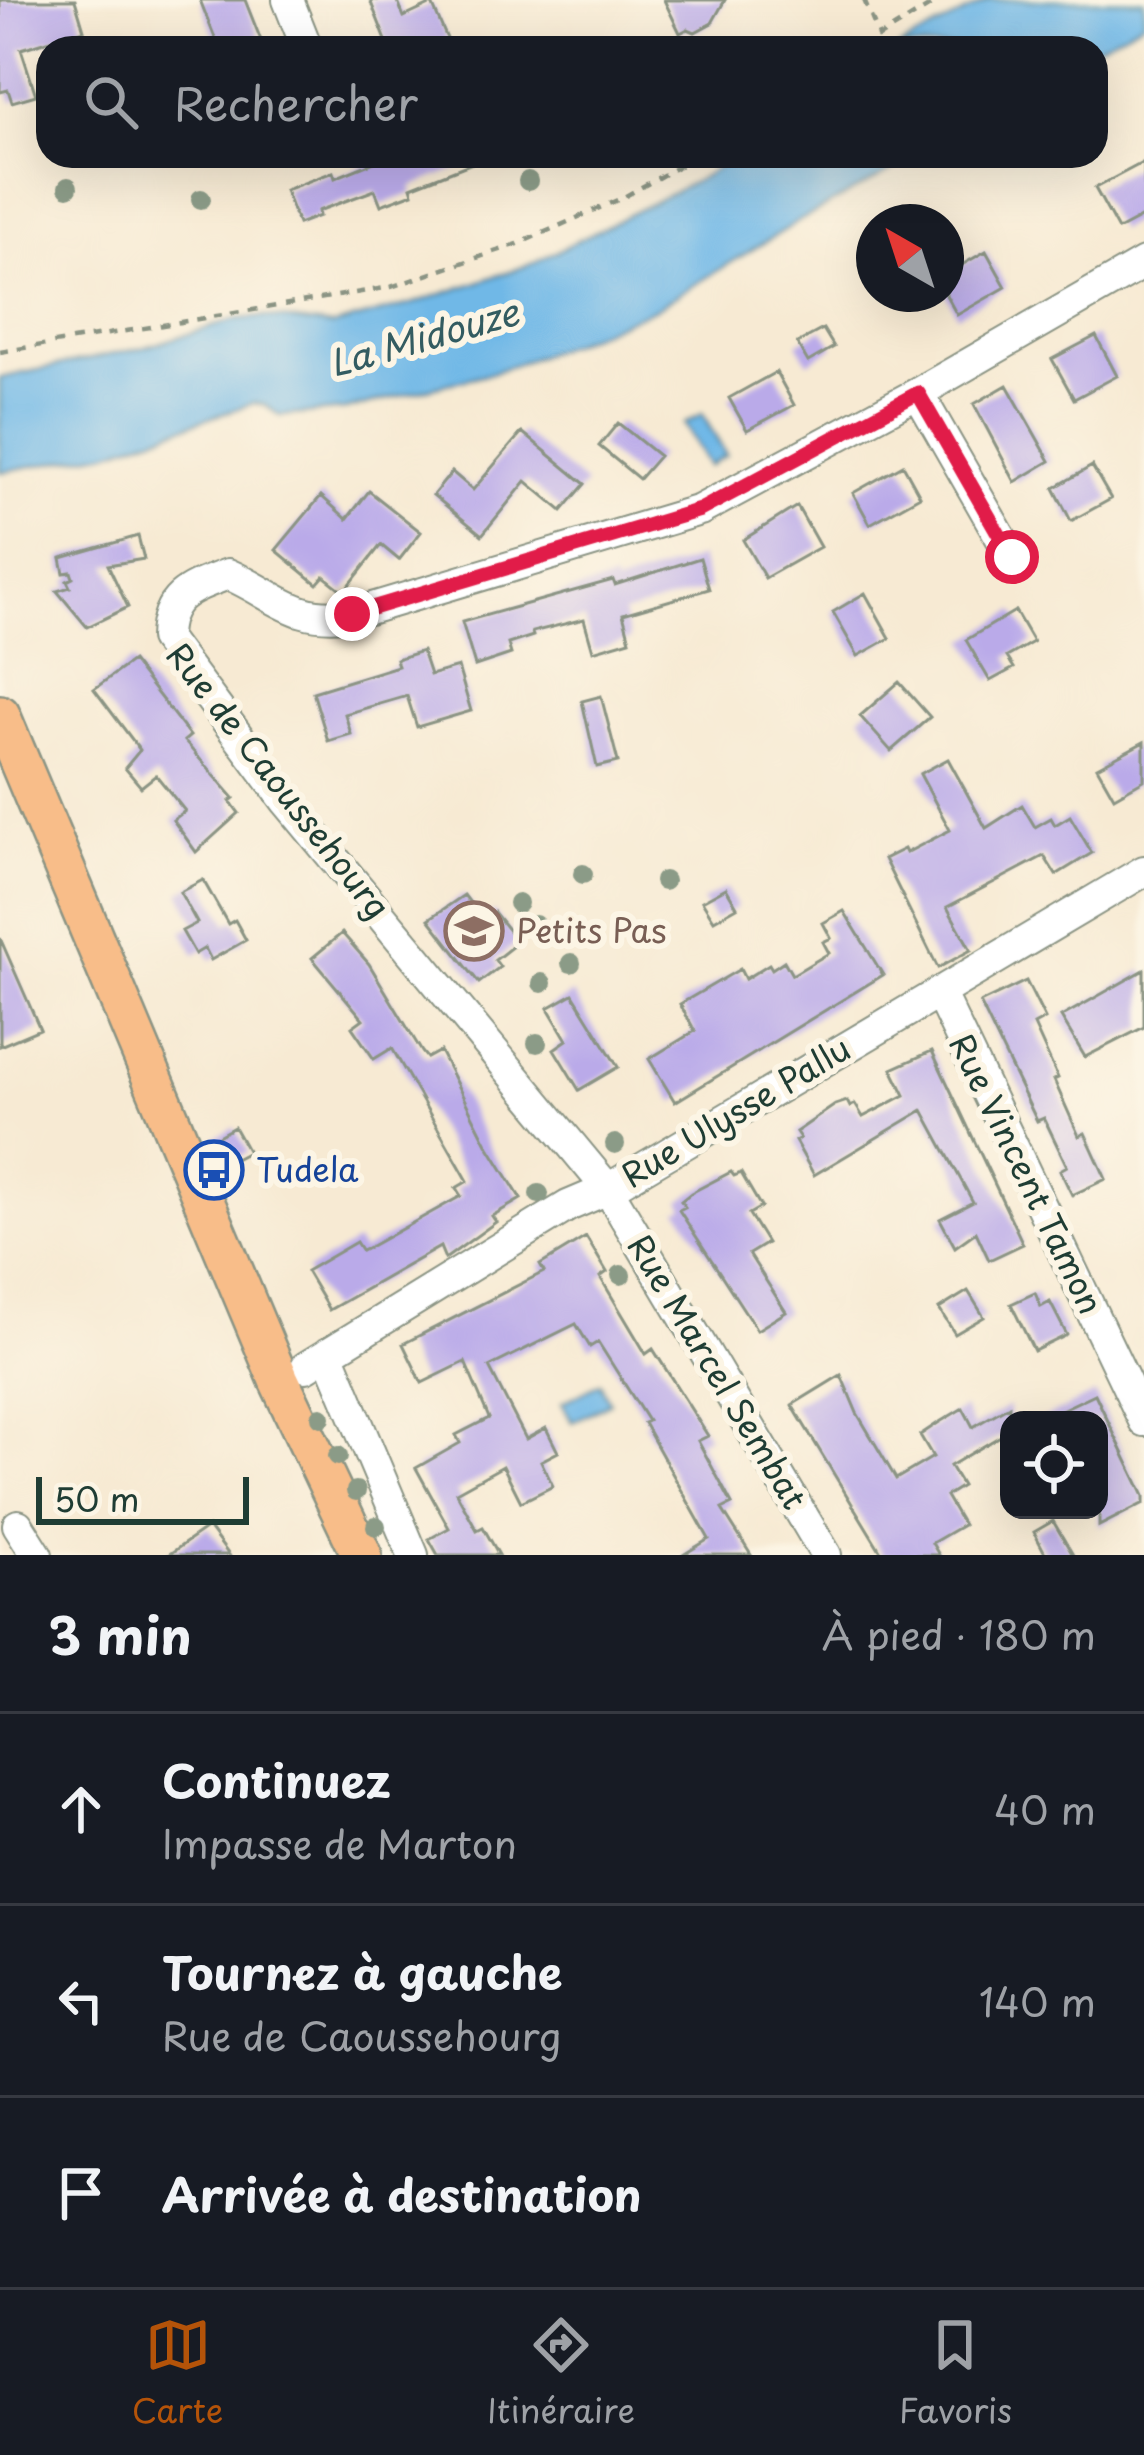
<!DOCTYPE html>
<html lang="fr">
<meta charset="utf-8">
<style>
body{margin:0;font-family:"Playpen Sans",sans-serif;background:#20242c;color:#f1f3f6}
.controls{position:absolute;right:36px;bottom:36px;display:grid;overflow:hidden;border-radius:24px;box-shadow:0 12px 48px #0002}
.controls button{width:108px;height:108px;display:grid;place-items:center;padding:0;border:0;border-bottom:3px solid #363941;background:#171b24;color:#f1f3f6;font:60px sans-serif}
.compass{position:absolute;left:856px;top:204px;width:108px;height:108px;border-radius:50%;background:#171b24;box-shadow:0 12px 48px #0002;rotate:321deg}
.scale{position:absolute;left:36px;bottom:30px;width:213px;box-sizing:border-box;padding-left:12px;border:6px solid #1f3d34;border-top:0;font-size:33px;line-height:42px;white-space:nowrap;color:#1f3d34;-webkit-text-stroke:9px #fcf5e5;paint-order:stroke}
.stop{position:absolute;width:36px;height:36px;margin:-27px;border:9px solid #e11d48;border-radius:50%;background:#fff}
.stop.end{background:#e11d48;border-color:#fff;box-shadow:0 3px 12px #0008}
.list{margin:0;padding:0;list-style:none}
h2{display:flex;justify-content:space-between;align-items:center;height:156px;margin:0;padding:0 48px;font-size:51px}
h2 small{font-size:39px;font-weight:400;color:#9ea1a6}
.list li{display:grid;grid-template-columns:78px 1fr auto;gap:36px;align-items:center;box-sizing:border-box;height:192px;padding:0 48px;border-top:3px solid #363941}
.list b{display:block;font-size:45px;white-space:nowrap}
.list p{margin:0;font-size:39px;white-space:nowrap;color:#9ea1a6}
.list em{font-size:39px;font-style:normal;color:#9ea1a6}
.icon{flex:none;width:66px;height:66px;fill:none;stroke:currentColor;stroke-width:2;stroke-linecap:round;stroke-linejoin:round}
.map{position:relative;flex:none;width:1144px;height:1555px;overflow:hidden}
.search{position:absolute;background:#171b24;box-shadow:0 12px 48px #0002;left:36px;right:36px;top:36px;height:132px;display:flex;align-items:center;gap:30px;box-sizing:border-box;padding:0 42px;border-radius:36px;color:#9ea1a6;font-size:45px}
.sheet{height:732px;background:#171b24}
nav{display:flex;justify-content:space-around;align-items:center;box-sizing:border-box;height:168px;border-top:3px solid #363941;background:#171b24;font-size:33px;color:#9ea1a6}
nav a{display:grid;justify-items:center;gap:6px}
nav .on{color:#b45309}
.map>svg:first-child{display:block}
</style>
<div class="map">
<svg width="1144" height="1555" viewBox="0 0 1144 1555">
<rect width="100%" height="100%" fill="#fcf5e5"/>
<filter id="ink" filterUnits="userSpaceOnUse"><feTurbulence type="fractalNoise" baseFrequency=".00833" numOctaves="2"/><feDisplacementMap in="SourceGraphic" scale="24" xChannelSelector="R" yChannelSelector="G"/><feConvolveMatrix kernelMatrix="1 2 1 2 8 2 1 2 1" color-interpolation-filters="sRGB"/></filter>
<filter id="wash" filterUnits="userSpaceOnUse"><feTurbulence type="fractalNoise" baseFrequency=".004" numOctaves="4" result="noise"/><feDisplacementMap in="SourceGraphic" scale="48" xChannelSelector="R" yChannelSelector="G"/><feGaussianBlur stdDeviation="2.7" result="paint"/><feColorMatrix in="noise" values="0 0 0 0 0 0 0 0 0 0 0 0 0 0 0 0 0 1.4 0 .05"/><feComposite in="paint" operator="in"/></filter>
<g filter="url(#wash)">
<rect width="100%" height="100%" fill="#f7ead3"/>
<path fill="#6fb8e7" stroke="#477a8e" stroke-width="3" d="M 990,0 L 1144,0 L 1144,21 L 1093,48 L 898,48 Z
M 736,156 L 918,156 L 801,220 L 656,308 L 554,350 L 497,371 L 346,410 L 280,416 L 265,405 L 254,403 L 108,452 L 0,472 L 0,378 L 142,348 L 238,319 L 265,317 L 332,326 L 418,302 L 529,265 L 699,179 Z
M 702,414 L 726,455 L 708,466 L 684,424 Z
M 600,1383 L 610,1402 L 572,1422 L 562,1403 Z"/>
<g id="blocks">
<path fill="#baaae9" d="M 0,0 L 75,0 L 84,30 L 21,49 L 36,95 L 12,102 L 8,90 L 0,92 Z
M 200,0 L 245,0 L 264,48 L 219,48 Z
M 370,0 L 397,0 L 404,17 L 432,4 L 451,48 L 389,48 Z
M 664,0 L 725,0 L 712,23 L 695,32 L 688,29 L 680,33 Z
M 389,156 L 485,158 L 411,187 L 413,193 L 381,205 L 375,190 L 318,211 L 319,216 L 298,224 L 285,190 L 333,172 L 335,178 Z
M 1144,162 L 1144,216 L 1118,230 L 1095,188 Z
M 986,251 L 1006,287 L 957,315 L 946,295 L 946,274 Z
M 823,329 L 834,347 L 808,362 L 797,343 Z
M 1096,336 L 1117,376 L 1074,399 L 1052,359 Z
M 776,372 L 794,405 L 747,430 L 729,398 Z
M 1007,385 L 1050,461 L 1015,482 L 974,404 Z
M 618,423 L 659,456 L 639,479 L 599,446 Z
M 522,432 L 585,484 L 562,511 L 526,481 L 482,535 L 433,495 L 452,472 L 473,490 Z
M 903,465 L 920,496 L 870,524 L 853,493 Z
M 1092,466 L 1111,499 L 1071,521 L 1054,488 Z
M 369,491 L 421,532 L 399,560 L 381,545 L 344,592 L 324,576 L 317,584 L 276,550 L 321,496 L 347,519 Z
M 797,506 L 820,547 L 765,578 L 743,540 Z
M 138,536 L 144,559 L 108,565 L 128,607 L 87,627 L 57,591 L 70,587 L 67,581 L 73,578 L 71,572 L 64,573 L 61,558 Z
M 700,558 L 709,589 L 623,614 L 630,640 L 593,651 L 584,619 L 532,632 L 533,636 L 508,644 L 511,654 L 475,666 L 462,622 L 613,580 L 615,585 Z
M 865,593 L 890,638 L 858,656 L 833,612 Z
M 1015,611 L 1033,642 L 1007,657 L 1014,668 L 990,681 L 966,640 Z
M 422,651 L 430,675 L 458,667 L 471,711 L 417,727 L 407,696 L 345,714 L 351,734 L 328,741 L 313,692 L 398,666 L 396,659 Z
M 132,661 L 190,736 L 184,741 L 234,798 L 230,801 L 239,813 L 196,852 L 173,820 L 185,811 L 156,775 L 141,787 L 125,768 L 140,750 L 94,689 Z
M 899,682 L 930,717 L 891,751 L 860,716 Z
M 601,696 L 618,762 L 597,767 L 582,701 Z
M 1144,742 L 1144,780 L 1114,797 L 1097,767 Z
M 948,759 L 986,828 L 1022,805 L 1035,827 L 1051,818 L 1055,825 L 1070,816 L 1092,853 L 1056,875 L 1044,856 L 947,907 L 971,950 L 938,968 L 884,859 L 904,849 L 906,853 L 950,830 L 920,774 Z
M 203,880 L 228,924 L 235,920 L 246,940 L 211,960 L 205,948 L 195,954 L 182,931 L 197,923 L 180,892 Z
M 726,888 L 737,907 L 714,920 L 702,901 Z
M 464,895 L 483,920 L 494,912 L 518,942 L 495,960 L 500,967 L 479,983 L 429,919 Z
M 844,911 L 883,975 L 675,1102 L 649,1059 L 695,1031 L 680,1004 L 740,969 L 745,979 L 769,964 L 772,969 L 784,961 L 792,975 L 829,953 L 823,942 L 831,938 L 823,923 Z
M 342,933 L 369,964 L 422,1052 L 427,1058 L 440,1051 L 487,1144 L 521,1199 L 492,1216 L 496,1222 L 445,1259 L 440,1247 L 329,1310 L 306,1271 L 356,1242 L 362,1251 L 461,1196 L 456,1188 L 468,1181 L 392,1048 L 374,1059 L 352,1027 L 363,1019 L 312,958 Z
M 0,938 L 40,1029 L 0,1046 Z
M 1144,970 L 1144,1027 L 1085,1057 L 1061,1017 Z
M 1026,981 L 1045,1019 L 1034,1025 L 1058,1078 L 1054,1080 L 1079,1136 L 1085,1133 L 1106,1179 L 1072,1195 L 1060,1170 L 1067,1166 L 1044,1118 L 1037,1121 L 980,1003 Z
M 573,994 L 618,1067 L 579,1090 L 554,1049 L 567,1040 L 548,1008 Z
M 932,1051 L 1023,1244 L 989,1260 L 976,1232 L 955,1247 L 940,1219 L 973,1202 L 923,1110 L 814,1175 L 795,1141 L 800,1138 L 796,1132 L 835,1105 L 847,1101 L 850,1107 L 855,1104 L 863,1117 L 905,1095 L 892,1069 Z
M 234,1127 L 248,1152 L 227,1163 L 213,1139 Z
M 731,1172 L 734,1176 L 741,1173 L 761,1207 L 749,1214 L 767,1243 L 749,1254 L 786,1312 L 757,1330 L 679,1210 L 685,1207 L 681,1201 L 691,1193 Z
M 586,1237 L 607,1272 L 600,1277 L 646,1354 L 653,1349 L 708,1436 L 698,1441 L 732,1504 L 722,1509 L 751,1555 L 683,1555 L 709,1539 L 644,1423 L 648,1421 L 598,1342 L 590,1347 L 576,1324 L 489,1367 L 526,1439 L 546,1428 L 558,1452 L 541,1461 L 553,1486 L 521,1502 L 503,1466 L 456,1492 L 477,1530 L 483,1527 L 499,1555 L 438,1555 L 429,1539 L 449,1528 L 416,1468 L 460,1443 L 456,1435 L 489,1418 L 465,1362 L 422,1383 L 403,1344 L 544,1272 L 540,1265 Z
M 968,1291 L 984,1317 L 955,1334 L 939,1309 Z
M 1035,1293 L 1041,1307 L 1050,1302 L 1067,1335 L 1034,1351 L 1011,1304 Z
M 841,1375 L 857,1413 L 896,1479 L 933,1457 L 920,1435 L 938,1423 L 963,1408 L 973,1427 L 1009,1406 L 1009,1431 L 950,1466 L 962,1486 L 946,1496 L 963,1525 L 932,1543 L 939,1555 L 883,1555 L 792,1405 Z
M 1095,1394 L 1144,1496 L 1144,1503 L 1099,1526 L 1099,1420 L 1040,1420 Z
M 1053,1521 L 1073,1555 L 1046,1555 L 1034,1532 Z
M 208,1527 L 229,1555 L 168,1555 Z"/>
</g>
</g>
<g filter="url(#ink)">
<use href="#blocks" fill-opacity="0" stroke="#8b9484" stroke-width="3"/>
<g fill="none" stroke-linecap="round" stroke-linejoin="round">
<defs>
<path id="minor" d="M 288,0 L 307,48
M 918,393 L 1012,557
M 939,992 L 1144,1421
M 328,1353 L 413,1555
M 306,1367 L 568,1206 L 608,1189 L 1144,871
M 18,1525 L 37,1555
M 826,1555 L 608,1189 L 287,802 L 165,638 C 166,594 192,588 228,574 C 278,596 294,623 352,614 L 700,510 L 918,393 L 1144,263"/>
<path id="major" d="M 0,715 L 279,1380 L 362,1555"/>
</defs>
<use href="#minor" stroke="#8b9484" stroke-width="34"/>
<use href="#major" stroke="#8b9484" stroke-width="44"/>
<path stroke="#8b9484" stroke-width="4.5" stroke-dasharray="9 9" stroke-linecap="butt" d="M 864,0 L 879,36
M 861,48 L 940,0
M 0,352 L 391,287 L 518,244 L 622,198 L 697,156"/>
<use href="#minor" stroke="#fff" stroke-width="30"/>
<use href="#major" stroke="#f8bd89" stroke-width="39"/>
</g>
<g fill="#8b9b87">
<circle cx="528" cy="181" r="10"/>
<circle cx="68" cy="187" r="10"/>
<circle cx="201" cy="199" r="10"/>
<circle cx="583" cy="874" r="10"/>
<circle cx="664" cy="881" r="10"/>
<circle cx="518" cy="903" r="10"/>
<circle cx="535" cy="925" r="10"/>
<circle cx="571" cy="963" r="10"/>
<circle cx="542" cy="983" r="10"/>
<circle cx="537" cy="1043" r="10"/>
<circle cx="615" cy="1144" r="10"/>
<circle cx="539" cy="1194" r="10"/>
<circle cx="621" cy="1275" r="10"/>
<circle cx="321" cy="1417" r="10"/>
<circle cx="338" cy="1456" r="10"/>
<circle cx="356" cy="1491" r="10"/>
<circle cx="376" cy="1526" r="10"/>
</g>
</g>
<g fill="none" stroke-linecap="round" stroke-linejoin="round" filter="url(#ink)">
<path stroke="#e11d48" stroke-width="15" d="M 352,614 L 700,510 L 918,393 L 1012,557"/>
</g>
<defs>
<symbol id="school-ring" viewBox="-11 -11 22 22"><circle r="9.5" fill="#fcf5e5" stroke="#8d6e63" stroke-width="1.5"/><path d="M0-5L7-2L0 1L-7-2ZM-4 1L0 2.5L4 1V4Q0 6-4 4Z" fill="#8d6e63"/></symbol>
<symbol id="bus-ring" viewBox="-11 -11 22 22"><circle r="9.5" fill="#fcf5e5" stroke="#1a4fb4" stroke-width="1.5"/><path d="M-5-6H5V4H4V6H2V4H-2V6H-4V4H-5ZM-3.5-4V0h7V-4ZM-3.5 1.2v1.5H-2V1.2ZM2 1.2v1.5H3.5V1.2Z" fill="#1a4fb4"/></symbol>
</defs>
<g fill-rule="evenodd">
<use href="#school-ring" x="441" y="898" width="66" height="66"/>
<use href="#bus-ring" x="181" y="1137" width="66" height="66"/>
</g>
<g text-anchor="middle" stroke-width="12" stroke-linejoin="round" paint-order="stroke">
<g font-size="33" fill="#1f3d34" stroke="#fcf5e5">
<text transform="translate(278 781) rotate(52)" y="12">Rue de Caoussehourg</text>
<text transform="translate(736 1112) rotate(-31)" y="12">Rue Ulysse Pallu</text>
<text transform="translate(1026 1174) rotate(64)" y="12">Rue Vincent Tamon</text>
<text transform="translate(717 1372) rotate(59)" y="12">Rue Marcel Sembat</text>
</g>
<g font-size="33" fill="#785e54" stroke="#fcf5e5" text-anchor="start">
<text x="516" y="943">Petits Pas</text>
</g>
<g font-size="33" fill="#164399" stroke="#fcf5e5" text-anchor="start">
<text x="256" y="1182">Tudela</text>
</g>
<g font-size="36" font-style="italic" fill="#335c61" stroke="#fcf5e5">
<text transform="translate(424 338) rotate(-16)" y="13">La Midouze</text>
</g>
</g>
</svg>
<div class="controls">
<button><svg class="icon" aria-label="locate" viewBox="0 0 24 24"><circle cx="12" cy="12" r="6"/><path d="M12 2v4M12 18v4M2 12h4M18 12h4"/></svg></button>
</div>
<svg class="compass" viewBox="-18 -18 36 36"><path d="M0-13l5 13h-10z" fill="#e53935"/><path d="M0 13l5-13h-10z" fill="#9ea1a6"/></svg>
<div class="scale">50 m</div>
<div class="stop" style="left:1012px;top:557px"></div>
<div class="stop end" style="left:352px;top:614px"></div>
<div class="search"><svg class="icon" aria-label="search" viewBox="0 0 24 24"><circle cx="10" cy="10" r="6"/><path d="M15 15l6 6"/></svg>Rechercher</div>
</div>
<section class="sheet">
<h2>3 min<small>À pied · 180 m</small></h2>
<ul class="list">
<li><svg class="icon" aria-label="ahead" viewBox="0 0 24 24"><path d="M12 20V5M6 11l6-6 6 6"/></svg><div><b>Continuez</b><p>Impasse de Marton</p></div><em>40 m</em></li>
<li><svg class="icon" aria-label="left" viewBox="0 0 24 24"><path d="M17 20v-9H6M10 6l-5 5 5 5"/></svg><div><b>Tournez à gauche</b><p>Rue de Caoussehourg</p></div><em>140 m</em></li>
<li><svg class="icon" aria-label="arrive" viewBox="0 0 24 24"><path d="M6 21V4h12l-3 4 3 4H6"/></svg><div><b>Arrivée à destination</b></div></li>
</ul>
</section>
<nav>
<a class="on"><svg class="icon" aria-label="map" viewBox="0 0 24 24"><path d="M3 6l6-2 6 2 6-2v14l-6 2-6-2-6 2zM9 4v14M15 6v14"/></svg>Carte</a>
<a><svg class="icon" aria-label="directions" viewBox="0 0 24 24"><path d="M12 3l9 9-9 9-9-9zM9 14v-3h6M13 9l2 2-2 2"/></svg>Itinéraire</a>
<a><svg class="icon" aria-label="saved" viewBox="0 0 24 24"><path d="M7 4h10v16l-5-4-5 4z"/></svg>Favoris</a>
</nav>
